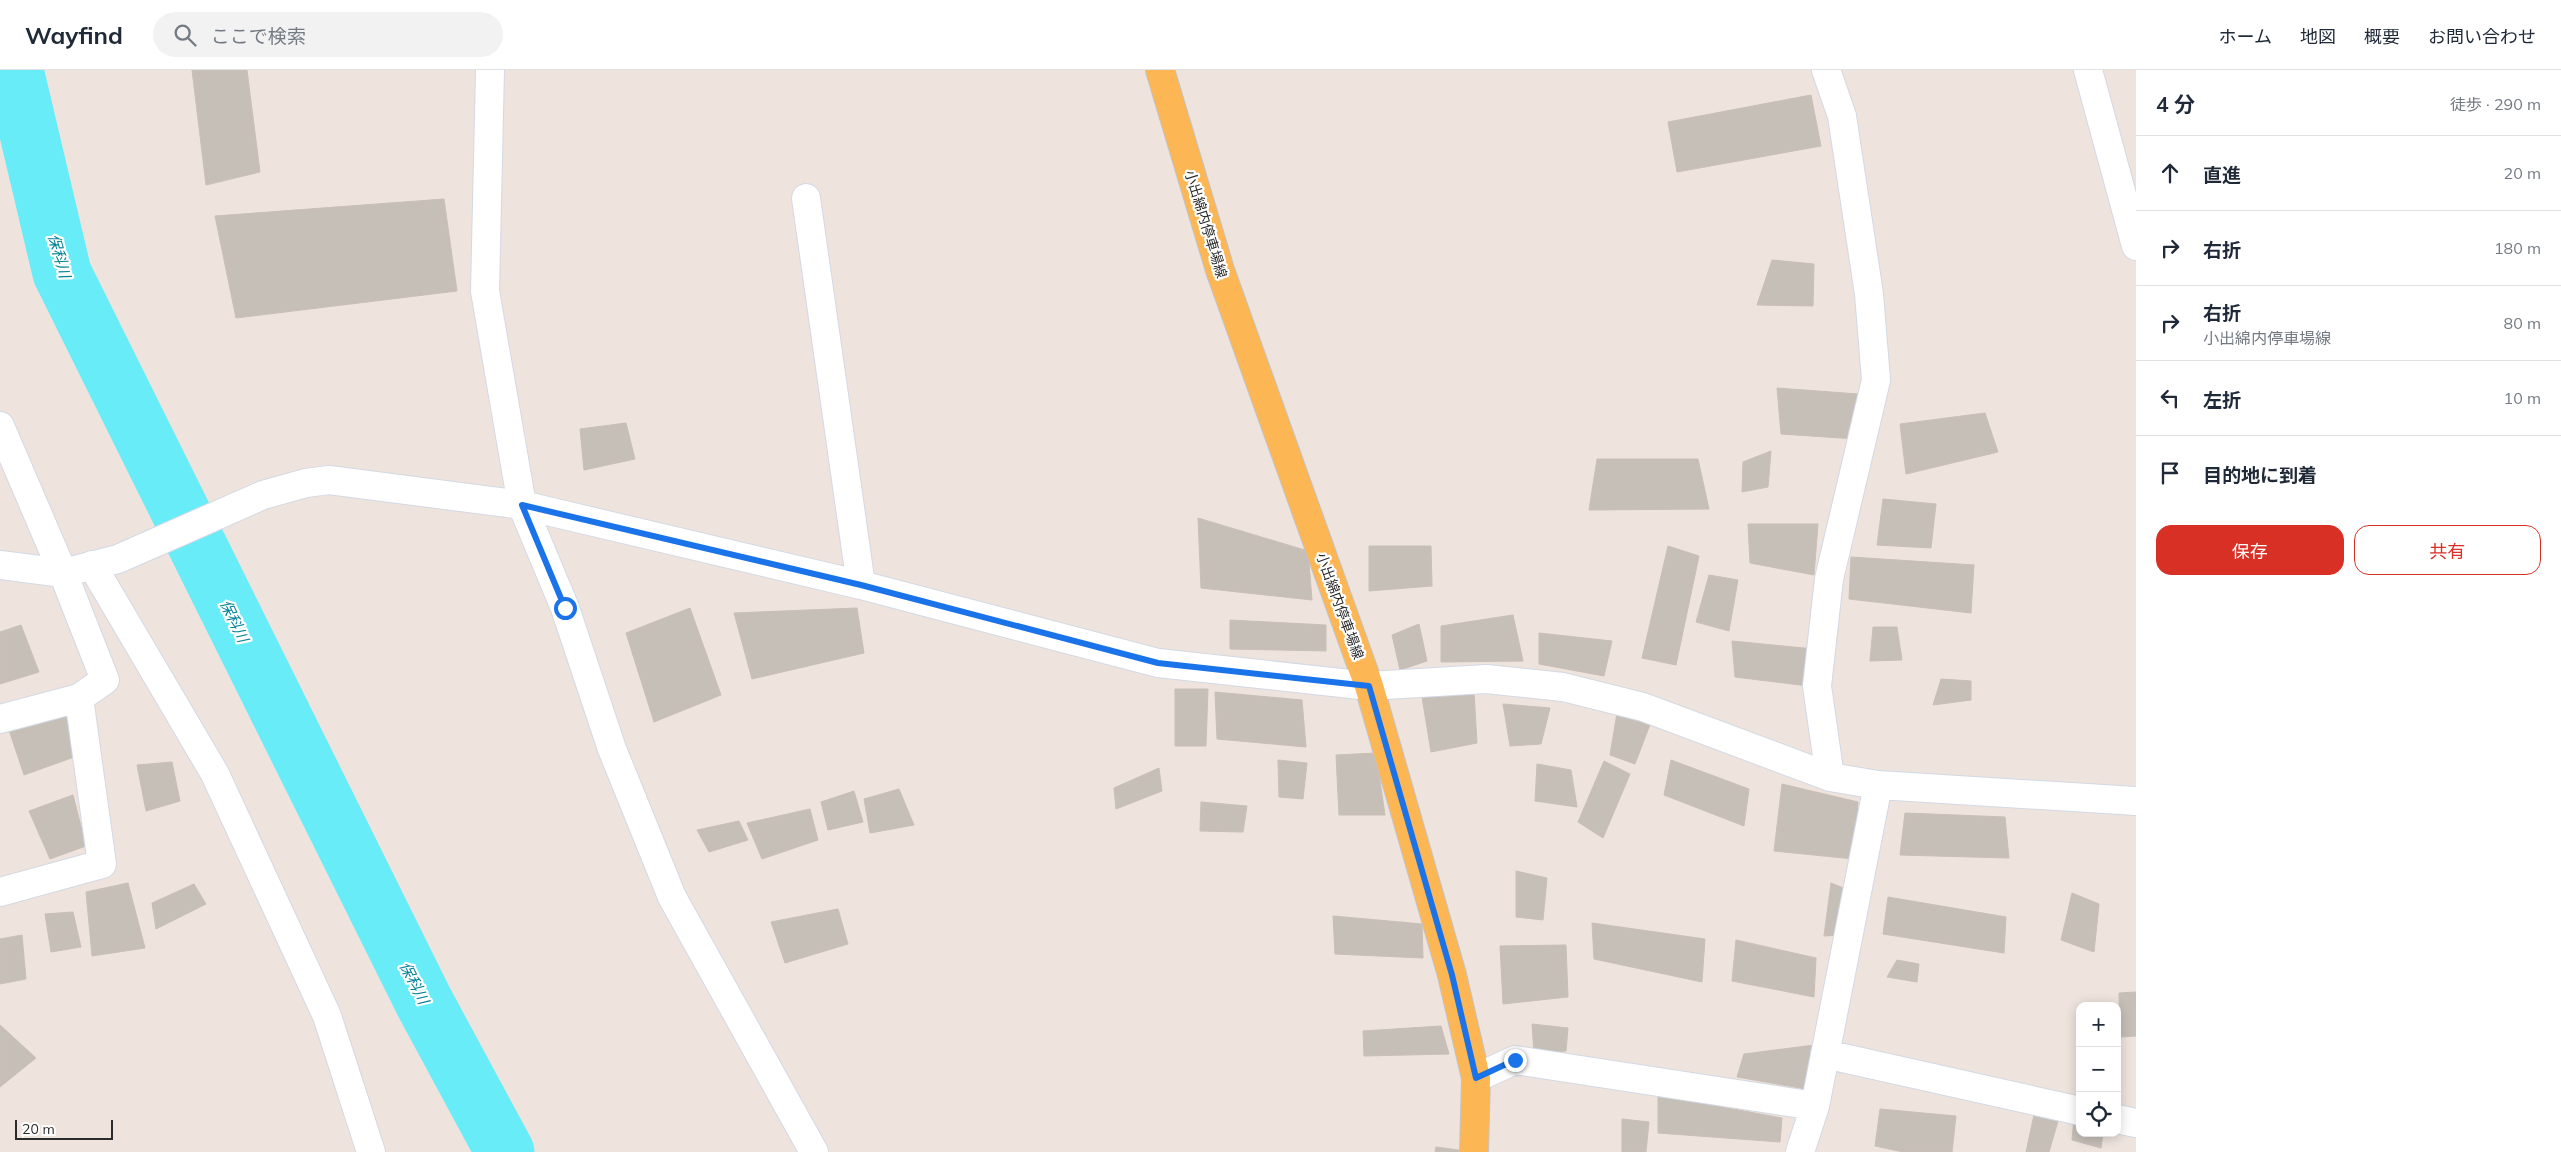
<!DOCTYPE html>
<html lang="ja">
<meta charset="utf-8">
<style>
body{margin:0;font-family:Mulish,"Noto Sans JP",sans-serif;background:#f2f2f3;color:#1f2937}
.controls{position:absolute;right:15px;bottom:15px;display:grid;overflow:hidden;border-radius:10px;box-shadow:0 2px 12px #0003}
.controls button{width:45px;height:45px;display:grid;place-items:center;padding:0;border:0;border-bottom:1px solid #e0e1e3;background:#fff;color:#1f2937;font:25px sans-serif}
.scale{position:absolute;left:15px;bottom:12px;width:98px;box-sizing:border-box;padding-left:5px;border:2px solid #2b2b2b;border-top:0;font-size:14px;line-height:18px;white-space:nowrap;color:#2b2b2b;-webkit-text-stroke:4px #fff;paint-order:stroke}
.stop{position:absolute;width:15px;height:15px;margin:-11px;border:4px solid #1a73e8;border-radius:50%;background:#fff}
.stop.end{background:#1a73e8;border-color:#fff;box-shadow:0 1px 5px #0008}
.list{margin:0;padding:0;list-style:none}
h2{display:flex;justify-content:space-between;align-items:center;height:65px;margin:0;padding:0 20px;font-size:21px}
h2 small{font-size:16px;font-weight:400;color:#747a83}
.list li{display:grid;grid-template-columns:32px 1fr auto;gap:15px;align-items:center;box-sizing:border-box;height:75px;padding:0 20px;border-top:1px solid #e0e1e3}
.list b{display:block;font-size:19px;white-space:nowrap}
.list p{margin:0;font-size:16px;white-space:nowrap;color:#747a83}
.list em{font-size:16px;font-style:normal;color:#747a83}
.actions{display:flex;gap:10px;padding:15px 20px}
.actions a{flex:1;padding:11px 0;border:1px solid #d93025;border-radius:15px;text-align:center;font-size:18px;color:#d93025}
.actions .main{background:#d93025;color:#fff}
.icon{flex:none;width:28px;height:28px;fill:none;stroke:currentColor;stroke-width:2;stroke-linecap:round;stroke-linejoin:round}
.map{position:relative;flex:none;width:2136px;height:1082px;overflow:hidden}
header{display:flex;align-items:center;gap:30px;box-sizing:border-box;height:70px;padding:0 25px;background:#fff;border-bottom:1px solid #e0e1e3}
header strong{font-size:24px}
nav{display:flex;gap:28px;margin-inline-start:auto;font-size:18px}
.search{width:350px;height:45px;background:#f2f2f3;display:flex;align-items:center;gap:12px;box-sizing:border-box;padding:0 18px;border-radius:28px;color:#747a83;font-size:19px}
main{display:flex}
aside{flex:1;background:#fff}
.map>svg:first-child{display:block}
</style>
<header>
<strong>Wayfind</strong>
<div class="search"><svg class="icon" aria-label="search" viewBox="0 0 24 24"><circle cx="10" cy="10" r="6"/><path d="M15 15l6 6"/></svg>ここで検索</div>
<nav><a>ホーム</a><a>地図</a><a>概要</a><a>お問い合わせ</a></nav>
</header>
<main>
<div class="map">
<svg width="2136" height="1082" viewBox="0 0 2136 1082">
<rect width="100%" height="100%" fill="#eee3dd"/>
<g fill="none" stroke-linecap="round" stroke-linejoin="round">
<path stroke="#68edf8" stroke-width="59" d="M 14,0 L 62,203 L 424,932 L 505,1082"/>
</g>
<path fill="#c6bfb8" stroke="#cabfb6" d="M 192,0 L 247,0 L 260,102 L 206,115 Z
M 1811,25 L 1821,76 L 1677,102 L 1668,52 Z
M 444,129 L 457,221 L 236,248 L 215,146 Z
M 1772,190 L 1814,194 L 1813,236 L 1757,235 Z
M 1777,318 L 1858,324 L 1856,369 L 1781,364 Z
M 1985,343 L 1998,382 L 1906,404 L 1900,354 Z
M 626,353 L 635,389 L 584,400 L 580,359 Z
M 1771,381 L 1768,417 L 1742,422 L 1743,392 Z
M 1597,389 L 1698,389 L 1709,439 L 1589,440 Z
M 1883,429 L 1936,434 L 1931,478 L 1877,475 Z
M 1198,448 L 1308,481 L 1312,530 L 1201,518 Z
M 1748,454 L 1818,454 L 1814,505 L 1750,493 Z
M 1369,476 L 1431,476 L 1432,516 L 1369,521 Z
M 1668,476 L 1699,486 L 1676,595 L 1642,588 Z
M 1851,487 L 1974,495 L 1971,543 L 1849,529 Z
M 1709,505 L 1738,510 L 1729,561 L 1696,552 Z
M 690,538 L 721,625 L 654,652 L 626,563 Z
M 857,538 L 864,583 L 752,609 L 734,543 Z
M 1513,545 L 1523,591 L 1441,592 L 1441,556 Z
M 1230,550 L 1326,555 L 1326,581 L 1230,579 Z
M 1419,554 L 1427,591 L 1400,600 L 1392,565 Z
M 21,555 L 39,602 L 0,614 L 0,562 Z
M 1873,557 L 1897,557 L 1902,590 L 1870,591 Z
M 1539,563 L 1612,571 L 1604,606 L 1539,594 Z
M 1732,571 L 1814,579 L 1808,616 L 1735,607 Z
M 1941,609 L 1971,611 L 1971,630 L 1933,635 Z
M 1175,619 L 1208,619 L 1206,676 L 1175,676 Z
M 1215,622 L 1302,630 L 1306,677 L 1217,669 Z
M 1474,622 L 1477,673 L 1431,682 L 1422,627 Z
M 1503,634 L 1550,638 L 1541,674 L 1510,676 Z
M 69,636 L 77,686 L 24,705 L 7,654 Z
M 1617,643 L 1651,652 L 1635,694 L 1610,685 Z
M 1376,683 L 1385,745 L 1339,745 L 1336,685 Z
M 1278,690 L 1307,693 L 1303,729 L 1279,727 Z
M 1671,690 L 1749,719 L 1744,756 L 1664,725 Z
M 1604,691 L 1630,704 L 1603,768 L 1578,752 Z
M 172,692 L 180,731 L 146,741 L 137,695 Z
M 1537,694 L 1571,700 L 1577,737 L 1535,731 Z
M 1159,698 L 1162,721 L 1116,739 L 1114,718 Z
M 1782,714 L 1858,732 L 1854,789 L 1774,781 Z
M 899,719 L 914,755 L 870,763 L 864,729 Z
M 854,721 L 863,752 L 828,760 L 821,732 Z
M 73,725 L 86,776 L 50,789 L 29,741 Z
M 1201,732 L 1247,736 L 1243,762 L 1200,761 Z
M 810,739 L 818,770 L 762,789 L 747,753 Z
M 1905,743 L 2005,747 L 2009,788 L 1900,785 Z
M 739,751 L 748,770 L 709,782 L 697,760 Z
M 1516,801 L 1547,808 L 1543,850 L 1516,847 Z
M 128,813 L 145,878 L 92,886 L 86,822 Z
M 1831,813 L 1851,821 L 1840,865 L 1824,866 Z
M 194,814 L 206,834 L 156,859 L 152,833 Z
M 2072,823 L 2099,834 L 2094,882 L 2061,870 Z
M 1888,827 L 2006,847 L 2004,883 L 1883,864 Z
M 838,839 L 848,874 L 785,893 L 771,852 Z
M 73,842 L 81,877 L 51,882 L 45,844 Z
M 1333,846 L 1422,854 L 1423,888 L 1335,884 Z
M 1592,853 L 1705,869 L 1702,912 L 1594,889 Z
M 22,865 L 26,909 L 0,914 L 0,869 Z
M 1736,870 L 1816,888 L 1814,927 L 1732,911 Z
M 1566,875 L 1568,927 L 1503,934 L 1500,876 Z
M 1897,890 L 1919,894 L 1917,912 L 1887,907 Z
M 2136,922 L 2136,966 L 2120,967 L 2119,923 Z
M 1532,954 L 1568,958 L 1566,981 L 1534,983 Z
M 0,955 L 36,988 L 0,1017 Z
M 1441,956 L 1449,984 L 1364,986 L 1363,961 Z
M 1814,975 L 1811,1020 L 1737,1007 L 1744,984 Z
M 1658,1025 L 1782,1048 L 1780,1072 L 1658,1063 Z
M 1880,1039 L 1956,1046 L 1952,1082 L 1903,1082 L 1875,1076 Z
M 2035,1040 L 2059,1048 L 2049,1082 L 2026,1082 Z
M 2074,1048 L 2080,1050 L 2080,1063 L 2103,1063 L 2101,1078 L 2072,1070 Z
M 1622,1049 L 1649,1052 L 1646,1082 L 1622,1082 Z
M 1436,1077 L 1466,1081 L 1466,1082 L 1435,1082 Z"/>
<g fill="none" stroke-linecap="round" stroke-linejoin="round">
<defs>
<path id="minor" d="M 490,0 L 485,221 L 522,435 L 565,538 L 612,679 L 672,827 L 814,1082
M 1826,0 L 1842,46 L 1869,224 L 1876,310 L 1829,509 L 1817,616 L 1830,707
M 2088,0 L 2136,176
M 806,128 L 861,515
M 0,356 L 63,503 L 105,610 L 79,628 L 0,649
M 0,495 L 63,503 L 118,489 L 263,425 L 306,413 L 329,410 L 522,435 L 861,515 L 1158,593 L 1369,616 L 1486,609 L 1563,617 L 1643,637 L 1830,707 L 1878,715 L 2136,731
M 92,495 L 215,704 L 327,946 L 371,1082
M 0,822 L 102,794 L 79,628
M 1825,984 L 2080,1041
M 1476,1008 L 1515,990 L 1815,1036
M 2117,1049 L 2136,1053
M 1800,1082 L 1815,1036 L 1878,715"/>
<path id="major" d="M 1160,0 L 1220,200 L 1369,616 L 1452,905 L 1476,1008 L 1474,1082"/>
</defs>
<use href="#minor" stroke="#d2d9e5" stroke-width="30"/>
<use href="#major" stroke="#c4c4c4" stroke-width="30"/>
<use href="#minor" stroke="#fff" stroke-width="28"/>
<use href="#major" stroke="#fcb654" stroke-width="28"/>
</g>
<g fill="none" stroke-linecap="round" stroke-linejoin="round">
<path stroke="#1a73e8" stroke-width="6" d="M 565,538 L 522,435 L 861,515 L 1158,593 L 1369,616 L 1452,905 L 1476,1008 L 1515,990"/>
</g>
<g text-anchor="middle" stroke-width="4.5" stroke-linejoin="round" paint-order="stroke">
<g font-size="14" fill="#2b2b2b" stroke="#fff">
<text transform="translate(1206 154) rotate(73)" y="5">小出綿内停車場線</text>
<text transform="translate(1340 536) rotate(70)" y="5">小出綿内停車場線</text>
</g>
<g font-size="15" font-style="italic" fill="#048299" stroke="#fff">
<text transform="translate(59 186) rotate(74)" y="5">保科川</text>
<text transform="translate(234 551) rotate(64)" y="5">保科川</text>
<text transform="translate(414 913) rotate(63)" y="5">保科川</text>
</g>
</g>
</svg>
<div class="controls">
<button>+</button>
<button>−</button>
<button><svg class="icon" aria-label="locate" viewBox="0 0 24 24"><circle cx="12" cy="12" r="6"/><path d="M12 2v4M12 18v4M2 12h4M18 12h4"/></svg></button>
</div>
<div class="scale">20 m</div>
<div class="stop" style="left:565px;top:538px"></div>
<div class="stop end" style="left:1515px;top:990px"></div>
</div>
<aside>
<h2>4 分<small>徒歩 · 290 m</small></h2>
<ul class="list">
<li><svg class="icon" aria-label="ahead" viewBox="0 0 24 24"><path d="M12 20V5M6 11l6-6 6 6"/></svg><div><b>直進</b></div><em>20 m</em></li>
<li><svg class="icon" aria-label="right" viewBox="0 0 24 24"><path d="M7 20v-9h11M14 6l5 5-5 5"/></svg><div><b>右折</b></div><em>180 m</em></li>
<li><svg class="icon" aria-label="right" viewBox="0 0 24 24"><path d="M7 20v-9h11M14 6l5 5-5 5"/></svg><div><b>右折</b><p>小出綿内停車場線</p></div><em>80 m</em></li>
<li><svg class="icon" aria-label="left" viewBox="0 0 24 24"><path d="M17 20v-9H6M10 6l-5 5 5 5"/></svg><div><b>左折</b></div><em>10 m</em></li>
<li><svg class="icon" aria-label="arrive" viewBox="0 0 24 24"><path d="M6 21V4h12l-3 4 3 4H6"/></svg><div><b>目的地に到着</b></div></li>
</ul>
<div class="actions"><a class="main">保存</a><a>共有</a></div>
</aside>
</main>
